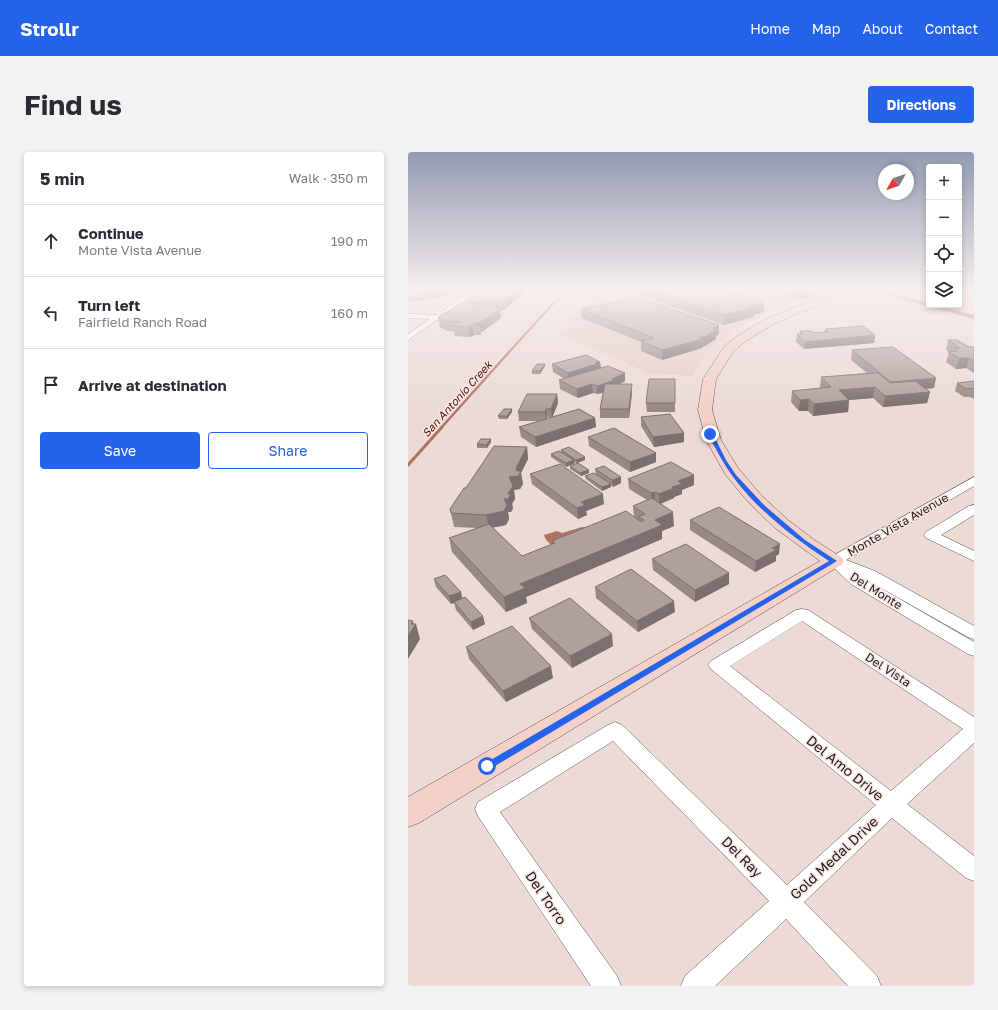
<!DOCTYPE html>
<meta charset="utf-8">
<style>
body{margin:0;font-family:"Golos Text",sans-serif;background:#f2f2f3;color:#2b2b33}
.controls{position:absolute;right:12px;top:12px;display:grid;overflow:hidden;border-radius:4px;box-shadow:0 2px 6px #0003}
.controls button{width:36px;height:36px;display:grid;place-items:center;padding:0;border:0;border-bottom:1px solid #e1e1e2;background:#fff;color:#2b2b33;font:20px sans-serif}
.compass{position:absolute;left:470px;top:12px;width:36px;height:36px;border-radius:50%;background:#fff;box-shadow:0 2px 6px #0003;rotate:230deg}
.stop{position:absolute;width:12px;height:12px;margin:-9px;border:3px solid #2563eb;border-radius:50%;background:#fff}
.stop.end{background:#2563eb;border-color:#fff;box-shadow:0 1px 4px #0008}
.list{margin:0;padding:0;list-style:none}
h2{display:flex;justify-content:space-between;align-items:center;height:52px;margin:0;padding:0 16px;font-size:17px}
h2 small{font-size:13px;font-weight:400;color:#7c7c81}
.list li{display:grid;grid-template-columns:26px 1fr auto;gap:12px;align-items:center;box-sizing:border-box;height:72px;padding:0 16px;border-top:1px solid #e1e1e2}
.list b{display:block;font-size:15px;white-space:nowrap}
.list p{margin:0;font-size:13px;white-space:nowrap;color:#7c7c81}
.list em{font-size:13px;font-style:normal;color:#7c7c81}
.actions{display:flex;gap:8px;padding:12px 16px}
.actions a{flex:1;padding:9px 0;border:1px solid #2563eb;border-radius:4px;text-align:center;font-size:14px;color:#2563eb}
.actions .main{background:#2563eb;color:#fff}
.icon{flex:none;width:22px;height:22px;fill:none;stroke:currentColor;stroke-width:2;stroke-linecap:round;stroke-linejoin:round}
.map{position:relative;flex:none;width:566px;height:834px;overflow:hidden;border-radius:4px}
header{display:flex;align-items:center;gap:24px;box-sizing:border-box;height:56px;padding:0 20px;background:#2563eb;color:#fff}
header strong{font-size:19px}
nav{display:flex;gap:22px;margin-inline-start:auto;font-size:14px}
.intro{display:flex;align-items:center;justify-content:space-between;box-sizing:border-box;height:96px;padding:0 24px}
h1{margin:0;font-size:28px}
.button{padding:10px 18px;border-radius:4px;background:#2563eb;color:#fff;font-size:14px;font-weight:700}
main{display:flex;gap:24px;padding:0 24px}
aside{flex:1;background:#fff;border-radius:4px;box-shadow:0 2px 6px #0003}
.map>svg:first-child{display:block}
</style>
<header>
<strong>Strollr</strong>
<nav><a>Home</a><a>Map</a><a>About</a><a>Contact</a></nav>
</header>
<div class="intro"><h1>Find us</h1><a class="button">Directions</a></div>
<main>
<aside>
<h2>5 min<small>Walk · 350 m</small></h2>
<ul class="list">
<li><svg class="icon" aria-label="ahead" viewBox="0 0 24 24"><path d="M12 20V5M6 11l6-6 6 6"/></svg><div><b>Continue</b><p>Monte Vista Avenue</p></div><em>190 m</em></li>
<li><svg class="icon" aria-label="left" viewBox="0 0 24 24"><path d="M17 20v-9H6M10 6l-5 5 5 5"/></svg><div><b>Turn left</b><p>Fairfield Ranch Road</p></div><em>160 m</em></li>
<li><svg class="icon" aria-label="arrive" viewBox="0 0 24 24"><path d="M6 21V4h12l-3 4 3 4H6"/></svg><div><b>Arrive at destination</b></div></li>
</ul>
<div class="actions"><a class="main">Save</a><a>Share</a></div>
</aside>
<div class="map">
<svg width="566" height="834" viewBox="0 0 566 834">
<rect width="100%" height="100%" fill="#ebdad6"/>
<path fill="#e6cdc7" d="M 187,139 L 417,139 L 360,161 L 333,174 L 299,199 L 284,224 L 241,221 L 151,182 Z"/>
<path fill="#b17262" d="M 174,375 L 178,375 L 179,378 L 144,393 C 140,391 137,387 136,383 L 149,379 L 154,381 Z"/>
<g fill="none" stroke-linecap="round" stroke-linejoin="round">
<path stroke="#b17262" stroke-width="2" d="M 101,200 L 143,154 L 159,139"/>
<path stroke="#b17262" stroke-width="2.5" d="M 33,276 L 102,199"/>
<path stroke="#b17262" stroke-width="3" d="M 0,313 L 34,275"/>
<path fill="#b17262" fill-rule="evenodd" d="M 463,139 L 475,139 L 521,151 L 521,153 L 528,153 L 566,163 L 566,167 Z"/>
<defs>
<path id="street" d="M 63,139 L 71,139 L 0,188 L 0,182 L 22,167 L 0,166 L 0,162 L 29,163 Z
M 566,325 L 566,334 L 438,408 L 467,419 L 566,474 L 566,487 L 560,485 L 450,423 L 566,490 L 566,504 L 560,502 L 443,432 L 419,409 L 421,406 Z
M 566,353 L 566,363 L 533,383 L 566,399 L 566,409 L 518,386 L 516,383 L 518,380 L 561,354 Z
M 394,457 L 400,458 L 566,565 L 566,591 L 499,652 L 566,704 L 566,729 L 558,726 L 484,666 L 396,750 L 469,824 L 473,834 L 440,834 L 378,767 L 307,834 L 273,834 L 277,824 L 361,749 L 205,589 L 92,660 L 209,824 L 213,834 L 183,834 L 70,664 L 67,657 L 70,650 L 200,573 L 207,570 L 214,573 L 379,733 L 468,653 L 303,517 L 300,513 L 303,509 L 388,458 ZM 394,469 L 555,577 L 483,639 L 322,514 Z"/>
<path id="secondary" d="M 427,139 L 441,139 L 364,173 L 336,190 L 325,200 L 308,227 L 304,258 L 313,288 L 330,316 L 353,343 L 380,368 L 408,389 L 433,405 L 436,409 L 433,413 L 11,671 L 0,675 L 0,645 L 412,409 L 367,376 L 340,350 L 317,322 L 298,288 L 290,258 L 295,227 L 316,195 L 328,185 L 356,168 Z"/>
</defs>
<use href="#street" stroke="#61534f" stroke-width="1"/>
<use href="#secondary" stroke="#61534f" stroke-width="1"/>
<use href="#street" fill="#fff" fill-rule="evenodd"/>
<use href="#secondary" fill="#f4d1c8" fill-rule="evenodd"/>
</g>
<path fill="#978a86" d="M 23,139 L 48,139 L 48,142 L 9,149 L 7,148 L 7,149 L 3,145 L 3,142 Z
M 72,139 L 115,139 L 115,143 L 96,158 L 92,158 L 93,166 L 75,179 L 73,180 L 73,183 L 66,183 L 66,184 L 61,185 L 47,184 L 46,179 L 39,179 L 32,175 L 30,165 L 57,152 L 57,150 Z
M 219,139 L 320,139 L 354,150 L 356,160 L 345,163 L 345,165 L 316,173 Z
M 363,139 L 416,139 L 404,142 L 404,144 L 392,148 Z
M 173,157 L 311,173 L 311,182 L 308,184 L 308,187 L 297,194 L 294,195 L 294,196 L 254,208 L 233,199 L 233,190 L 174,166 Z
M 417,177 L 467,183 L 466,191 L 396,197 L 388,190 L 389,182 L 392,182 L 392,179 L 406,181 L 416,180 Z
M 540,188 L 561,195 L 566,195 L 566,221 L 558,216 L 548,217 L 538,210 L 541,200 L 538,198 Z
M 444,198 L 526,236 L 518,237 L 522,240 L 519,251 L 475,255 L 465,246 L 441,248 L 440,260 L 405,264 L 400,259 L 391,259 L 383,250 L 384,239 L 412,236 L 413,225 L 459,221 L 443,208 Z
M 192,210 L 193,216 L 217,229 L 211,232 L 224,232 L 224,241 L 221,266 L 192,266 L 192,257 L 195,241 L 189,242 L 185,241 L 170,246 L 152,237 L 151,228 L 157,227 L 145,220 L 144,212 Z
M 137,214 L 132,222 L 124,222 L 124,219 Z
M 267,227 L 267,260 L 239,260 L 238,251 Z
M 566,229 L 566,247 L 562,245 L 556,245 L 547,239 L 549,231 Z
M 149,242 L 150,251 L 144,266 L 139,265 L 139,267 L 187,266 L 188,275 L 128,295 L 113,285 L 111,275 L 132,269 L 111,269 L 110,260 Z
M 104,260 L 99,267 L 91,267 L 90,264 Z
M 233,265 L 276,290 L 246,295 L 233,274 Z
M 180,285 L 248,301 L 248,310 L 222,320 L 181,294 Z
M 83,287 L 83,290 L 79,296 L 69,296 L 69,292 Z
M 119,295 L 120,307 L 113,321 L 115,332 L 112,337 L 106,338 L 107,347 L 104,352 L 105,356 L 103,360 L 100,360 L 101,367 L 98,373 L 84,376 L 114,404 L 145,392 L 144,389 L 226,365 L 225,354 L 239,348 L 221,337 L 220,327 L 286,323 L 286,333 L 274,338 L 274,342 L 266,345 L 266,346 L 253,352 L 266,374 L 254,379 L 254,387 L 118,445 L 119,451 L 98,460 L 44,400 L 41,386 L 70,376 L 46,375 L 42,357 L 58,336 Z
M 153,298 L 177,308 L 169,311 L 167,310 L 167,311 L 158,315 L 143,305 L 143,302 L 153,300 Z
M 162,314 L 181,318 L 181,321 L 173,324 L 162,317 Z
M 187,317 L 213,325 L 213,331 L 205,335 L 203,333 L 203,335 L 194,339 L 178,327 L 177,324 L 188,322 Z
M 122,322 L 196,352 L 178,359 L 179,363 L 170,367 L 124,332 Z
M 282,368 L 371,402 L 368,404 L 368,409 L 347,420 L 282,378 Z
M 244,407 L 321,421 L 321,432 L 287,450 L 245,418 Z
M 26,427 L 53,440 L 54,447 L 77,472 L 65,478 L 48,458 L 46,451 L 43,452 L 28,435 Z
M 187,435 L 267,460 L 230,480 L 188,446 Z
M 121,466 L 205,494 L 164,516 L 124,477 Z
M 58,495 L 145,526 L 98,550 L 61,507 Z"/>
<path fill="#7b706d" d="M 37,139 L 48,139 L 48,142 L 9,149 L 8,145 Z
M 111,139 L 115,139 L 115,143 L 96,158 L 95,151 Z
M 393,139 L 416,139 L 404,142 L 404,144 L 392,148 Z
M 7,147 L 7,149 L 0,150 L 0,148 Z
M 354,149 L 354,152 L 356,151 L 356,160 L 345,163 L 345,165 L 316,173 L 317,163 L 342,155 Z
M 90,153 L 91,158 L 92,157 L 93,166 L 75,179 L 73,180 L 72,174 L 65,172 Z
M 311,173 L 311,182 L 308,184 L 308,187 L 297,194 L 294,195 L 294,196 L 254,208 L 254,198 L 291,185 L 305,176 Z
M 64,174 L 66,184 L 61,185 L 60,175 Z
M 467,183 L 466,191 L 396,197 L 397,190 Z
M 551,206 L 561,206 L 558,216 L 548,217 Z
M 192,210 L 193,218 L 161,229 L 160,221 Z
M 137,212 L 137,214 L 132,222 L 132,219 Z
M 217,221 L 217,229 L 208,234 L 208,236 L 189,242 L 189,234 Z
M 528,226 L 526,236 L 481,240 L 483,230 Z
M 184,232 L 185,241 L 170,246 L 169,237 Z
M 224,232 L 224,241 L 221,266 L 221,257 Z
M 467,235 L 465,246 L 429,249 L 431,238 Z
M 522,240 L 519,251 L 475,255 L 477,244 Z
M 149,242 L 150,251 L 144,266 L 143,257 Z
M 401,247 L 400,259 L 391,259 L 392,248 Z
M 441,248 L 440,260 L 405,264 L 406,252 Z
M 104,257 L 104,260 L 99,267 L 99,264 Z
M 138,257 L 139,265 L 138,269 L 137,260 Z
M 187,266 L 188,275 L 128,295 L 127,285 Z
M 276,281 L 276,290 L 246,295 L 245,285 Z
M 83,287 L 83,290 L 79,296 L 78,293 Z
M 119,295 L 120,307 L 113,321 L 115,332 L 112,337 L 106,338 L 107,347 L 104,352 L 105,356 L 103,360 L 100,360 L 101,367 L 98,373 L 81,376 L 78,363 L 96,347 L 100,342 L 101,325 Z
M 248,301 L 248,310 L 222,320 L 222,310 Z
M 177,305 L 177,308 L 169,311 L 168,308 Z
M 166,308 L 167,311 L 158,315 L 158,311 Z
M 181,318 L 181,321 L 173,324 L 172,321 Z
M 286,323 L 286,333 L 274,338 L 274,342 L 266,345 L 266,346 L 251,352 L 251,342 L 270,329 Z
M 213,325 L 213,331 L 205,335 L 204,328 Z
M 203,332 L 203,335 L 194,339 L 194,335 Z
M 247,340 L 247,350 L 244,351 L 243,341 Z
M 195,342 L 196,352 L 178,359 L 179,363 L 170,367 L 169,356 L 173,350 Z
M 265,360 L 266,374 L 254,379 L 254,387 L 118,445 L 119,451 L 98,460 L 96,445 L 112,432 L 247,368 Z
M 372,392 L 371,402 L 368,404 L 368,409 L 347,420 L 348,409 L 364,396 Z
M 321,421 L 321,432 L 287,450 L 287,438 Z
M 53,440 L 54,447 L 43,452 L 41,444 Z
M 266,449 L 267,460 L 230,480 L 229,469 Z
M 75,464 L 77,472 L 65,478 L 63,470 Z
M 5,469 L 6,474 L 8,472 L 12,487 L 0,507 L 0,484 L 3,472 Z
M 204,482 L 205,494 L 164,516 L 162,504 Z
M 143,514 L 145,526 L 98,550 L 95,539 Z"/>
<path fill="#b0a09c" stroke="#7b706d" d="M 23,139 L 37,139 L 8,145 L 3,142 Z
M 72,139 L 111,139 L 95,151 L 57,150 Z
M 244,139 L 320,139 L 354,149 L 352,150 L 356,151 L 342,155 L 346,156 L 317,163 Z
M 3,145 L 7,147 L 0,148 L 0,146 Z
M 228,145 L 311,173 L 305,176 L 308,177 L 297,185 L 291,185 L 295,187 L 254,198 L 233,189 L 246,186 L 173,157 Z
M 54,151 L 90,153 L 86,156 L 92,157 L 73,170 L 65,172 L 72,174 L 62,173 L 64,174 L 60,175 L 45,174 L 51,170 L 37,169 L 30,165 Z
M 455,174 L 467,183 L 397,190 L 389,182 L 395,182 L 392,179 L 403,179 L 406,181 L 421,180 L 417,177 Z
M 540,188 L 549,188 L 561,195 L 566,195 L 566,209 L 561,206 L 551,206 L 540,200 L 550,199 L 546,196 L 552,196 Z
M 485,195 L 528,226 L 483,230 L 444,198 Z
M 178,203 L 192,210 L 187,211 L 189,212 L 160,221 L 144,212 Z
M 129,212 L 137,212 L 132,219 L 124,219 Z
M 200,214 L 217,221 L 204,227 L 207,228 L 189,234 L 184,232 L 169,237 L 151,228 Z
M 470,221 L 482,231 L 507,229 L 522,240 L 477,244 L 467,235 L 431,238 L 441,248 L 406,252 L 401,247 L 392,248 L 384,239 L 423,235 L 413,225 Z
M 241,227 L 267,227 L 267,251 L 238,251 Z
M 566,229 L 566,238 L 564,236 L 558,237 L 549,231 Z
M 197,232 L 224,232 L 221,257 L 192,257 Z
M 119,242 L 149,242 L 143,257 L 138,257 L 137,260 L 110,260 Z
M 96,257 L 104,257 L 99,264 L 90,264 Z
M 171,257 L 187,266 L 127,285 L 111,275 Z
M 262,262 L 276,281 L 245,285 L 233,265 Z
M 206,276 L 248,301 L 222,310 L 180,285 Z
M 73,287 L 83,287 L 78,293 L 69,292 Z
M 86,294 L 119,295 L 108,316 L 109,319 L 113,319 L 110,324 L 101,325 L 105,334 L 100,342 L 103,342 L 100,347 L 96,347 L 99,353 L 96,359 L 78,363 L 43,361 L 42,357 L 56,336 L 58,336 Z
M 161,295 L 177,305 L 168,308 L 153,298 Z
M 151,299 L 166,308 L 158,311 L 143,302 Z
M 263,310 L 286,323 L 270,329 L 274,332 L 264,335 L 266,336 L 251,342 L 247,340 L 243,341 L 220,327 Z
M 170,311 L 181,318 L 172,321 L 162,314 Z
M 152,312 L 195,342 L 173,350 L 177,353 L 169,356 L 122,322 Z
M 196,314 L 213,325 L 204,328 L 187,317 Z
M 186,321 L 203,332 L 194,335 L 177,324 Z
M 244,346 L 265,360 L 247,368 L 254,373 L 112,432 L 117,436 L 96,445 L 41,386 L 81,372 L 114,404 L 147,391 L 144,389 L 218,359 L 233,370 L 236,368 L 230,365 L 237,362 L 225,354 Z
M 311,355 L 372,392 L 364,396 L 368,398 L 348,409 L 282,368 Z
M 278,392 L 321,421 L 287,438 L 244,407 Z
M 223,417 L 266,449 L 229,469 L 187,435 Z
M 37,423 L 53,440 L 41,444 L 26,427 Z
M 57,445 L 75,464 L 63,470 L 46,450 Z
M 162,446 L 204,482 L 162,504 L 121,466 Z
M 0,468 L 5,469 L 3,472 L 8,472 L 0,484 Z
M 104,474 L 143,514 L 95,539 L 58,495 Z"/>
<linearGradient id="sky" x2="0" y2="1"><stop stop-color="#929ab2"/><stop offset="0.54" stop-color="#f6eeed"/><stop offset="1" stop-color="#f6eeed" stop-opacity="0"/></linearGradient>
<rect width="566" height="256" fill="url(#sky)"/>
<path fill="#2563eb" d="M 301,281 L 305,282 L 318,308 L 328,323 L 357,354 L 397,388 L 429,409 L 82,617 L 76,617 L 74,614 L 76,612 L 421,409 C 378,381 332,345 308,297 C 305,292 301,286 301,281 Z"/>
<g text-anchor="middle" stroke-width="3" stroke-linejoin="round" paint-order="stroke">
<g font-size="11" font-style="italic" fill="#4d1204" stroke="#f8e7e3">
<text transform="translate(49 247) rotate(-48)" y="4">San Antonio Creek</text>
</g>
<g font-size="12" fill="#211b19" stroke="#f8e7e3">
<text transform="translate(490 373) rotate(-30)" y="4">Monte Vista Avenue</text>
<text transform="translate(468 439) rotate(32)" y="4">Del Monte</text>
<text transform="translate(480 518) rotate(33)" y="4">Del Vista</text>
</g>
<g font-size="14" fill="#211b19" stroke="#f8e7e3">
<text transform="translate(437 616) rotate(39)" y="5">Del Amo Drive</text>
<text transform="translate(334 705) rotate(45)" y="5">Del Ray</text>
<text transform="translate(426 706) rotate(-43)" y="5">Gold Medal Drive</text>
<text transform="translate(138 746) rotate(56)" y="5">Del Torro</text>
</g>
</g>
</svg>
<div class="controls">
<button>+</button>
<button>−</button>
<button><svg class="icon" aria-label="locate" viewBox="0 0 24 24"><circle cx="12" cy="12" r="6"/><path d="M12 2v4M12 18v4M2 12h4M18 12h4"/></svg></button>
<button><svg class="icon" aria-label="layers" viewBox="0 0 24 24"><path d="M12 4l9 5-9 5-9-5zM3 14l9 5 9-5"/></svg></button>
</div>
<svg class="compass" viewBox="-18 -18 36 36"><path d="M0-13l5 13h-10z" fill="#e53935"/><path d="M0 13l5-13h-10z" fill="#7c7c81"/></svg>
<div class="stop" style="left:79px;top:614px"></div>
<div class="stop end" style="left:302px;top:282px"></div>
</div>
</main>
